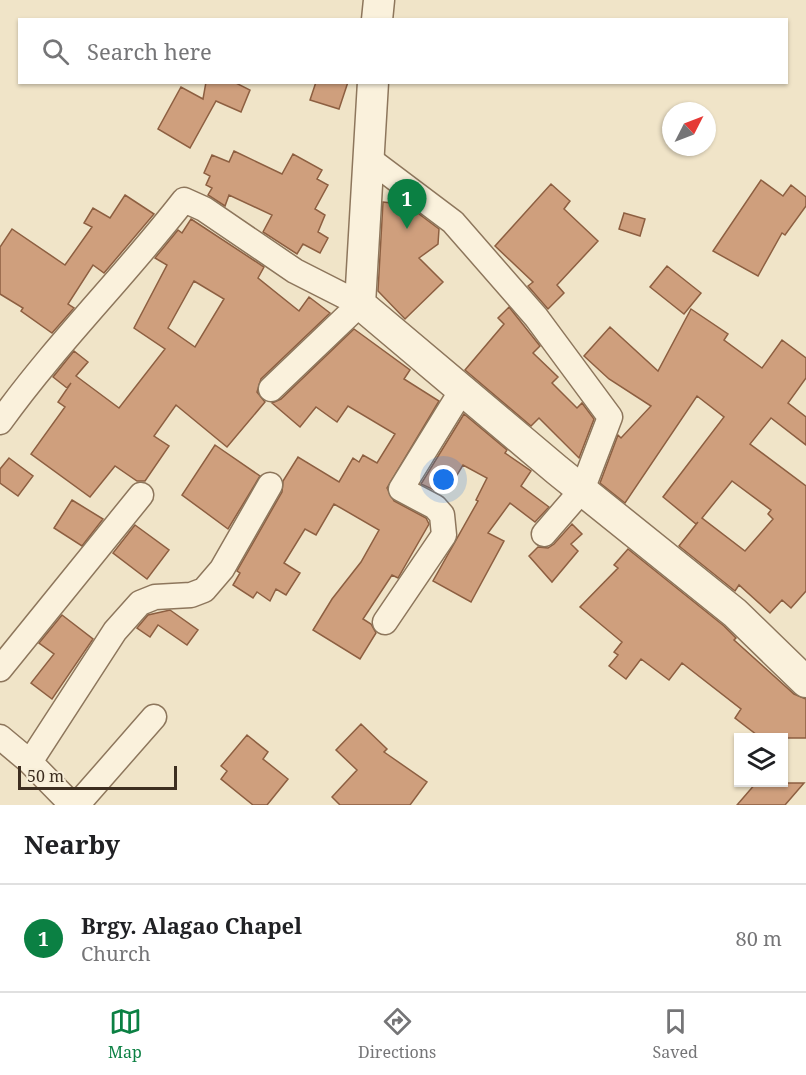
<!DOCTYPE html>
<style>
body{margin:0;font-family:"Noto Serif",serif;background:#f6f6f6;color:#202124}
.controls{position:absolute;right:18px;bottom:18px;display:grid;overflow:hidden;border-radius:0px;box-shadow:0 2px 4px #0004}
.controls button{width:54px;height:54px;display:grid;place-items:center;padding:0;border:0;border-bottom:2px solid #e0e0e0;background:#fff;color:#202124;font:30px sans-serif}
.compass{position:absolute;left:662px;top:102px;width:54px;height:54px;border-radius:50%;background:#fff;box-shadow:0 2px 4px #0004;rotate:48deg}
.scale{position:absolute;left:18px;bottom:15px;width:159px;box-sizing:border-box;padding-left:6px;border:3px solid #3d2e20;border-top:0;font-size:16px;line-height:21px;white-space:nowrap;color:#3d2e20;-webkit-text-stroke:4px #f7eed8;paint-order:stroke}
.you{position:absolute;left:444px;top:480px;width:21px;height:21px;margin:-15px;border:4px solid #fff;border-radius:50%;background:#1a73e8;box-shadow:0 0 0 9px #1a73e833}
.badge{display:grid;place-items:center;width:39px;height:39px;border-radius:50%;background:#0b8043;color:#fff;font-size:20px;font-weight:700}
.pin{position:absolute;translate:-50% -50px;filter:drop-shadow(0 2px 3px #0008)}
.pin::after{content:'';position:absolute;top:32px;width:21px;height:18px;background:inherit;clip-path:polygon(0 0,100% 0,50% 100%)}
.list{margin:0;padding:0;list-style:none}
h2{display:flex;justify-content:space-between;align-items:center;height:78px;margin:0;padding:0 24px;font-size:26px}
h2 small{font-size:20px;font-weight:400;color:#757577}
.list li{display:grid;grid-template-columns:39px 1fr auto;gap:18px;align-items:center;box-sizing:border-box;height:108px;padding:0 24px;border-top:2px solid #e0e0e0}
.list b{display:block;font-size:22px;white-space:nowrap}
.list p{margin:0;font-size:20px;white-space:nowrap;color:#757577}
.list em{font-size:20px;font-style:normal;color:#757577}
.icon{flex:none;width:33px;height:33px;fill:none;stroke:currentColor;stroke-width:2;stroke-linecap:round;stroke-linejoin:round}
.map{position:relative;flex:none;width:806px;height:805px;overflow:hidden}
.search{position:absolute;background:#fff;box-shadow:0 2px 4px #0004;left:18px;right:18px;top:18px;height:66px;display:flex;align-items:center;gap:15px;box-sizing:border-box;padding:0 21px;border-radius:0px;color:#757577;font-size:22px}
.sheet{height:186px;background:#fff}
nav{display:flex;justify-content:space-around;align-items:center;box-sizing:border-box;height:84px;border-top:2px solid #e0e0e0;background:#fff;font-size:16px;color:#757577}
nav a{display:grid;justify-items:center;gap:3px}
nav .on{color:#0b8043}
.map>svg:first-child{display:block}
</style>
<div class="map">
<svg width="806" height="805" viewBox="0 0 806 805">
<rect width="100%" height="100%" fill="#f0e4c8"/>
<path fill="#cf9f7d" stroke="#8d5f41" stroke-width="1.5" fill-rule="evenodd" d="M 206,82 L 234,82 L 250,90 L 241,112 L 216,101 L 190,148 L 158,129 L 181,87 L 203,99 Z
M 316,82 L 348,82 L 339,109 L 310,100 Z
M 234,151 L 282,174 L 293,154 L 322,170 L 317,179 L 328,185 L 315,209 L 325,215 L 318,232 L 328,238 L 320,253 L 303,244 L 297,254 L 263,232 L 272,215 L 229,195 L 225,206 L 208,195 L 212,188 L 206,185 L 210,176 L 204,173 L 212,155 L 229,162 Z
M 761,180 L 783,196 L 791,185 L 806,197 L 806,206 L 785,235 L 782,233 L 758,276 L 713,251 Z
M 551,184 L 570,201 L 564,209 L 598,241 L 557,285 L 564,293 L 548,309 L 528,286 L 533,282 L 495,246 Z
M 125,195 L 154,214 L 104,273 L 93,265 L 68,304 L 74,308 L 52,333 L 21,311 L 23,308 L 0,294 L 0,247 L 12,229 L 65,265 L 92,227 L 84,223 L 93,208 L 110,218 Z
M 383,202 L 407,205 L 439,229 L 438,244 L 419,258 L 443,282 L 405,319 L 378,291 Z
M 624,213 L 645,219 L 640,236 L 619,229 Z
M 191,219 L 264,267 L 258,278 L 299,311 L 309,297 L 330,313 L 261,379 L 257,392 L 265,402 L 227,447 L 176,405 L 154,436 L 169,446 L 145,481 L 137,481 L 115,466 L 90,497 L 31,454 L 65,407 L 58,402 L 71,383 L 67,388 L 53,377 L 74,351 L 88,362 L 76,376 L 119,408 L 165,349 L 134,328 L 167,265 L 155,258 L 178,230 L 182,233 ZM 194,281 L 224,299 L 195,347 L 168,328 Z
M 667,266 L 701,293 L 684,314 L 650,287 Z
M 509,307 L 540,346 L 533,353 L 558,377 L 552,383 L 577,408 L 582,403 L 594,419 L 579,458 L 539,418 L 531,426 L 465,370 L 504,324 L 498,318 Z
M 691,309 L 728,334 L 724,340 L 762,368 L 782,340 L 806,358 L 806,378 L 788,403 L 806,417 L 806,445 L 771,418 L 750,444 L 806,486 L 806,591 L 791,608 L 782,600 L 770,613 L 739,585 L 735,591 L 679,546 L 698,522 L 696,524 L 663,497 L 724,417 L 697,396 L 625,503 L 600,483 L 618,435 L 621,438 L 651,406 L 609,379 L 584,356 L 610,327 L 658,371 ZM 732,481 L 771,510 L 768,514 L 773,519 L 745,551 L 702,518 Z
M 354,329 L 410,370 L 404,379 L 439,401 L 387,488 L 394,501 L 426,518 L 429,524 L 398,578 L 392,575 L 363,619 L 371,624 L 376,633 L 360,659 L 313,630 L 332,599 L 361,562 L 379,530 L 334,504 L 316,535 L 305,529 L 284,563 L 300,573 L 286,595 L 276,589 L 270,601 L 257,592 L 253,598 L 233,585 L 240,573 L 237,571 L 282,492 L 283,481 L 298,457 L 339,482 L 353,458 L 359,462 L 363,455 L 377,463 L 395,434 L 348,406 L 337,422 L 316,407 L 300,427 L 272,403 L 281,399 Z
M 464,414 L 507,450 L 505,453 L 531,471 L 521,486 L 549,507 L 535,522 L 510,503 L 488,533 L 504,541 L 471,602 L 433,581 L 478,501 L 476,500 L 487,478 L 463,465 L 451,485 L 441,478 L 434,490 L 421,484 Z
M 215,445 L 260,476 L 228,529 L 182,495 Z
M 9,458 L 33,476 L 18,496 L 0,483 L 0,469 Z
M 72,500 L 103,519 L 82,546 L 54,528 Z
M 572,524 L 582,534 L 571,544 L 578,551 L 552,582 L 529,556 L 538,547 L 548,548 L 554,544 Z
M 135,525 L 169,550 L 147,579 L 113,553 Z
M 628,549 L 724,626 L 736,638 L 734,640 L 794,694 L 806,699 L 806,738 L 761,738 L 735,718 L 741,709 L 682,663 L 669,680 L 641,659 L 626,679 L 609,666 L 618,655 L 614,652 L 622,642 L 580,607 L 618,568 L 614,565 Z
M 170,610 L 198,630 L 187,645 L 158,625 L 150,637 L 137,628 L 148,615 Z
M 62,615 L 93,639 L 52,699 L 31,683 L 54,654 L 39,643 Z
M 361,724 L 387,749 L 384,752 L 427,782 L 410,805 L 340,805 L 332,797 L 357,770 L 336,750 Z
M 247,735 L 268,752 L 263,759 L 288,779 L 267,805 L 253,805 L 221,779 L 227,771 L 221,766 Z
M 756,783 L 804,783 L 785,805 L 737,805 Z"/>
<g fill="none" stroke-linecap="round" stroke-linejoin="round">
<defs>
<path id="minor" d="M 368,158 L 453,222 L 536,317 L 610,417 L 582,490 L 544,534
M 0,422 C 56,344 125,276 184,200 L 204,209 L 295,271 L 360,304 L 271,389
M 385,622 L 444,535 L 442,515 L 435,507 L 401,489 L 462,390
M 0,669 L 141,495
M 0,737 L 30,762 L 72,805
M 30,762 L 115,631 L 140,603 L 155,597 L 191,595 L 204,590 L 222,569 L 270,485
M 77,805 L 154,717"/>
<path id="tertiary" d="M 377,20 L 379,0
M 373,82 L 360,304 L 557,470 L 735,613 L 806,682"/>
</defs>
<use href="#minor" stroke="#8d765c" stroke-width="27"/>
<use href="#tertiary" stroke="#8d765c" stroke-width="33"/>
<use href="#minor" stroke="#faf1dc" stroke-width="24"/>
<use href="#tertiary" stroke="#faf1dc" stroke-width="30"/>
</g>
</svg>
<div class="controls">
<button><svg class="icon" aria-label="layers" viewBox="0 0 24 24"><path d="M12 4l9 5-9 5-9-5zM3 14l9 5 9-5"/></svg></button>
</div>
<svg class="compass" viewBox="-18 -18 36 36"><path d="M0-13l5 13h-10z" fill="#e53935"/><path d="M0 13l5-13h-10z" fill="#757577"/></svg>
<div class="scale">50 m</div>
<div class="you"></div>
<div class="pin badge" style="left:407px;top:229px">1</div>
<div class="search"><svg class="icon" aria-label="search" viewBox="0 0 24 24"><circle cx="10" cy="10" r="6"/><path d="M15 15l6 6"/></svg>Search here</div>
</div>
<section class="sheet">
<h2>Nearby<small></small></h2>
<ul class="list">
<li><span class="badge">1</span><div><b>Brgy. Alagao Chapel</b><p>Church</p></div><em>80 m</em></li>
</ul>
</section>
<nav>
<a class="on"><svg class="icon" aria-label="map" viewBox="0 0 24 24"><path d="M3 6l6-2 6 2 6-2v14l-6 2-6-2-6 2zM9 4v14M15 6v14"/></svg>Map</a>
<a><svg class="icon" aria-label="directions" viewBox="0 0 24 24"><path d="M12 3l9 9-9 9-9-9zM9 14v-3h6M13 9l2 2-2 2"/></svg>Directions</a>
<a><svg class="icon" aria-label="saved" viewBox="0 0 24 24"><path d="M7 4h10v16l-5-4-5 4z"/></svg>Saved</a>
</nav>
